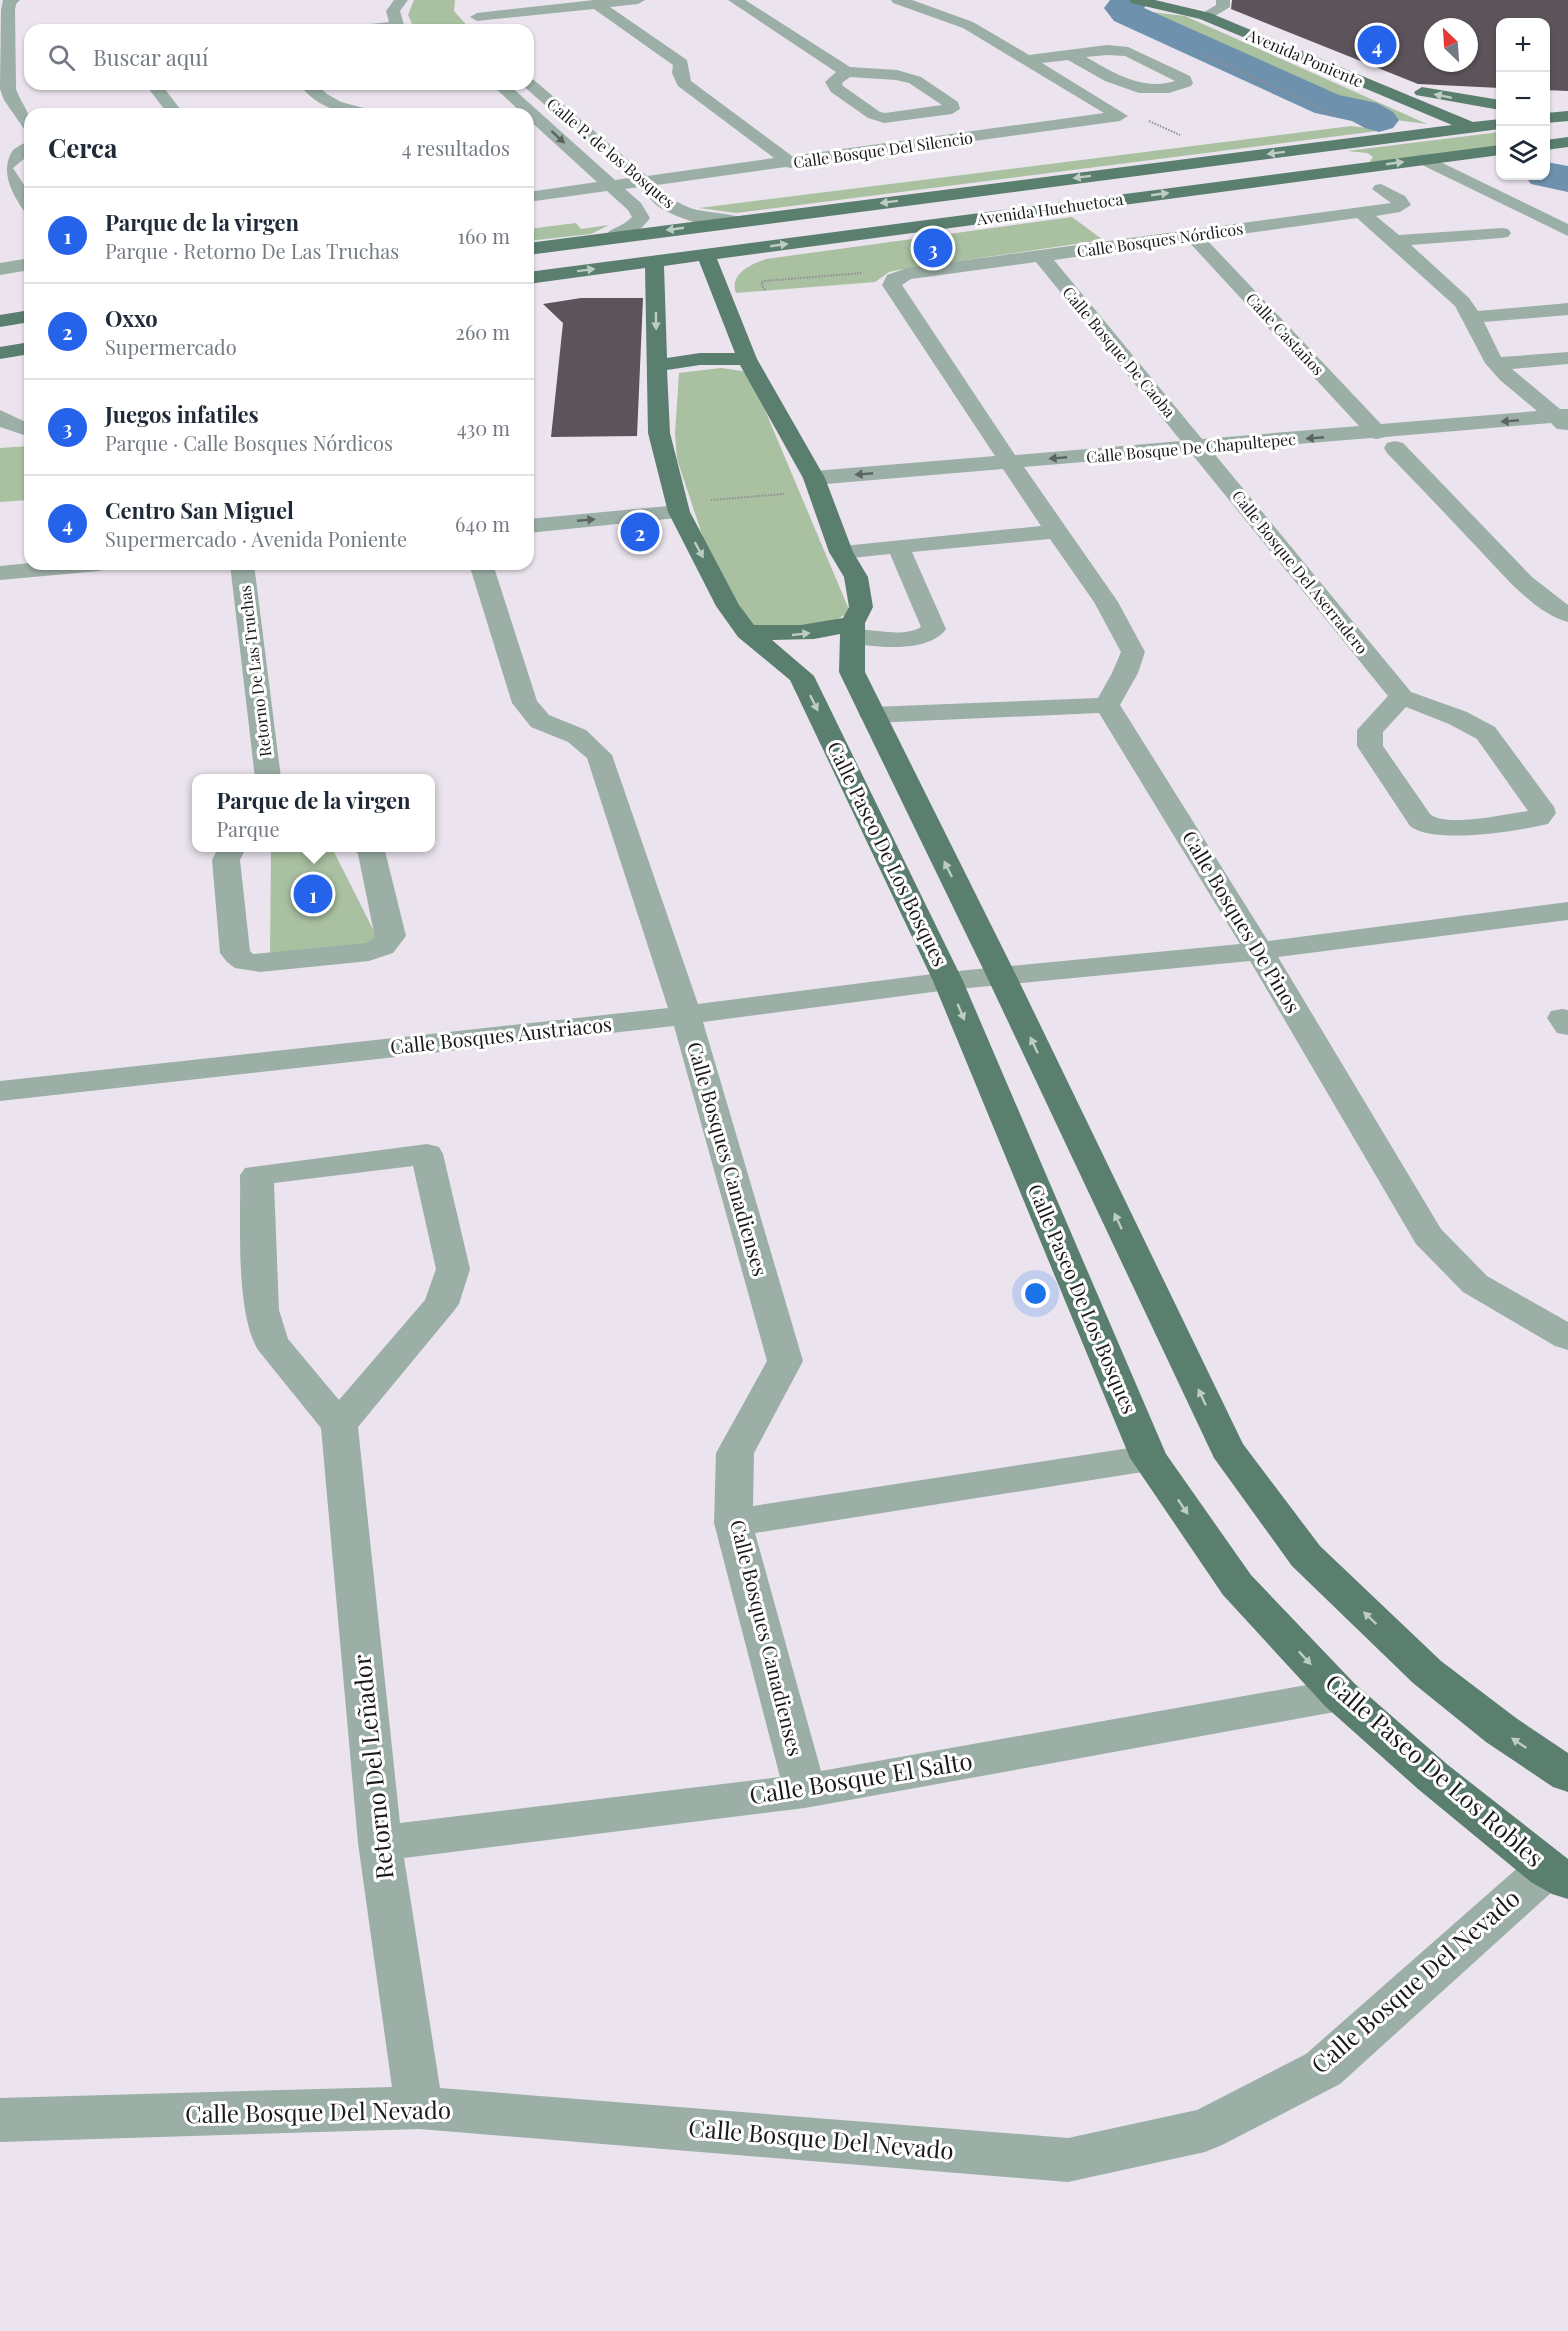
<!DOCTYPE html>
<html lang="es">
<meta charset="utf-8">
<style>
body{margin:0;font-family:"Playfair Display",serif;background:#f6f6f7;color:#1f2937}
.controls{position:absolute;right:18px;top:18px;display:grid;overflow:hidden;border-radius:12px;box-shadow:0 2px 4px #0004}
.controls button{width:54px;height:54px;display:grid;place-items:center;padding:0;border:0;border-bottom:2px solid #e0e1e3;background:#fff;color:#1f2937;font:30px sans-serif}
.compass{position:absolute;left:1424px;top:18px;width:54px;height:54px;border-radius:50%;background:#fff;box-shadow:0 2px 4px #0004;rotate:335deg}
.you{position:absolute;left:1036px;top:1294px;width:21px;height:21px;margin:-15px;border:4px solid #fff;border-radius:50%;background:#1a73e8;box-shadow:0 0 0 9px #1a73e833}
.badge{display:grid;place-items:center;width:39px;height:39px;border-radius:50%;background:#2563eb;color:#fff;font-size:20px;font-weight:700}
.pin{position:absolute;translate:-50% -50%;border:3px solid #fff;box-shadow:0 2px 6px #0006}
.popup{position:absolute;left:192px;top:774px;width:243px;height:78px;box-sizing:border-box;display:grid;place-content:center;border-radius:12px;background:#fff;filter:drop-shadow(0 2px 4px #0005);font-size:20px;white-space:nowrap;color:#747a83}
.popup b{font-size:22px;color:#1f2937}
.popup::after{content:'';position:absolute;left:50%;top:100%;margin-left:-12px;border:12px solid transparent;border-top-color:#fff}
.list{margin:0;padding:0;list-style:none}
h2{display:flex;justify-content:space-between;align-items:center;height:78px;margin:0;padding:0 24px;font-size:26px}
h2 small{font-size:20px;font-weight:400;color:#747a83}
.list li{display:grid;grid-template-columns:39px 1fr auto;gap:18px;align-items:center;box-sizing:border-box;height:96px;padding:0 24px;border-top:2px solid #e0e1e3}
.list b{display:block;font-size:22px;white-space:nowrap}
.list p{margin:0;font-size:20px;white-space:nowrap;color:#747a83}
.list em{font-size:20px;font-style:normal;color:#747a83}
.icon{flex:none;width:33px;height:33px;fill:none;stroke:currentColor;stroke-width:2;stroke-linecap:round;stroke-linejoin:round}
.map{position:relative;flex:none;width:1568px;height:2331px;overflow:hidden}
.search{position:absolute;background:#fff;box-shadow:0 2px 4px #0004;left:24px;top:24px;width:510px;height:66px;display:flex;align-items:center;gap:15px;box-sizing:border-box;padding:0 21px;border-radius:18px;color:#747a83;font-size:22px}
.panel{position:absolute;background:#fff;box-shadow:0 2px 4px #0004;left:24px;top:108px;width:510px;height:462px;border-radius:18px}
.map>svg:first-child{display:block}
</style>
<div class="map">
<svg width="1568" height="2331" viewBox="0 0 1568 2331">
<rect width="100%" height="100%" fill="#ebe4ee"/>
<path fill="#a9c0a1" d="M 414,0 L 455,0 L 454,11 L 471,30 L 415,30 L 408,15 Z
M 1143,11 L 1185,16 L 1427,124 L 1396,120 L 1369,109 L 1339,101 Z
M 1351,126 L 1385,130 L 736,213 L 699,208 Z
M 1500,132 L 1500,146 L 1369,163 L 1373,157 L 1367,153 L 1347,151 Z
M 1072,217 L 1103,240 L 898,270 L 889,272 L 875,282 L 736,293 C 729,274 751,264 766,259 Z
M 576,223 L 581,229 L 609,225 L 591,234 L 528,241 L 528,229 Z
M 721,368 L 749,372 L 850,612 L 827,625 L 760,632 L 729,616 L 677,459 L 675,433 L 679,373 Z
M 30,446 L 30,500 L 0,502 L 0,448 Z
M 271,848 L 332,848 L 382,947 L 270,957 Z"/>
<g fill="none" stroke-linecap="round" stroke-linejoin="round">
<path fill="#6e92ad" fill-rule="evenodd" d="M 1110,0 L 1144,0 L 1147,4 L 1144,8 L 1339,95 L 1377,103 L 1393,112 L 1399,120 L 1393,128 L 1379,132 L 1365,128 L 1352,121 L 1315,113 L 1114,21 L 1104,8 Z
M 1546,162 L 1568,166 L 1568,192 L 1531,184 L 1525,176 L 1546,176 Z"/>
</g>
<path fill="#5c545a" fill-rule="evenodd" d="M 1232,0 L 1568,0 L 1568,91 L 1545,90 L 1545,22 L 1500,22 L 1500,88 L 1418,84 L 1231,9 ZM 1433,27 L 1469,27 L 1469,63 L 1433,63 Z
M 581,298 L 643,298 L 637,436 L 551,437 L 563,323 L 543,304 Z"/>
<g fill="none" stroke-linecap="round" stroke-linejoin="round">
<path stroke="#928d94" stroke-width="2" stroke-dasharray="1.5 1.5" stroke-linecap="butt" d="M 1201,54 L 1336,115
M 1149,121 L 1180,135
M 765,290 L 761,283 L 764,281 L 862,273
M 711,500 L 784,494"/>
<path fill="#9bafa6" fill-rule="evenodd" d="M 3,0 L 20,0 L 16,4 L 15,10 L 16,89 C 23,108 30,108 30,130 L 24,129 L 4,100 L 0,89 L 1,10 Z
M 394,0 L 408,0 L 400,11 L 404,25 L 409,30 L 354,30 L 362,25 L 389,22 L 386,11 Z
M 594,0 L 645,0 L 638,4 L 610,7 L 687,60 L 691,81 L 792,156 L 1104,113 L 963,28 L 893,3 L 891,0 L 912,0 L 973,22 L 1029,55 L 1107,45 L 1128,47 L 1190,76 L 1193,83 L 1191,86 L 1169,93 L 1139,93 L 1105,81 L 1068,60 L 1042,63 L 1128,116 L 1120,121 L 798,165 L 791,168 L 786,167 L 657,185 C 689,217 702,208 740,217 L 743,221 L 740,225 C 716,231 680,220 659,207 C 652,202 645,193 639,187 L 625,189 L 641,203 L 650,218 C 641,231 622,246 605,242 L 602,238 C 609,228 623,227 632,217 L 628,210 L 607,191 L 528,202 L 528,192 L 597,182 L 528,119 L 528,114 L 523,114 L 491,84 L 508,84 L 615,180 L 629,178 L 521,84 L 528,84 L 528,78 L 534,80 L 647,176 L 774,158 L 678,86 L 672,73 L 673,65 L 594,9 L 477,21 L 470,17 L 477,13 ZM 1107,55 L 1125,56 L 1175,81 C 1142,91 1114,73 1086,57 Z
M 728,0 L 745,0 L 850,67 L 897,70 L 921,77 L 958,102 L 960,109 L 952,114 L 884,123 L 878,121 L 868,118 L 831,92 L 825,82 L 836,72 ZM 850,77 L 896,80 L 909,83 L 942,105 L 885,113 L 880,112 L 843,86 L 842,83 Z
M 1216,0 L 1230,0 L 1230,7 L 1210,19 L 1200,19 L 1198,16 L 1216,5 Z
M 145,84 L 161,84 L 184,114 L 168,114 Z
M 299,84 L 316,84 L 327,94 L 341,102 L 375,111 L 377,114 C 346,114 319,111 299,84 Z
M 30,141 L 30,154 L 13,168 L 30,194 L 30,212 L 24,211 C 10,191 0,169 13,150 C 19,146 23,143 30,141 Z
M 1424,154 L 1568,224 L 1568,236 L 1418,163 L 1415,159 L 1418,155 Z
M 1381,184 L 1405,196 L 1411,205 L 1400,212 L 1376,216 L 1399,235 L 1502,228 L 1508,229 L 1511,233 L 1508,237 L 1502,238 L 1411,245 L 1469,298 L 1478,311 L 1568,303 L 1568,315 L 1484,322 L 1501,357 L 1568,352 L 1568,364 L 1512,369 L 1560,409 L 1568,409 L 1568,430 L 1557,429 L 1551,423 L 1385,437 L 1377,439 L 1371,438 L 1212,451 L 1411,692 L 1467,712 L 1495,727 L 1554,807 L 1556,813 L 1548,824 C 1518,831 1434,845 1410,826 L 1357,746 L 1357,730 L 1388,696 L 1191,453 L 1024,467 L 1118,602 L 1145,652 L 1138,673 L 1120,705 L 1268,941 L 1568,902 L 1568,920 L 1278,957 L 1441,1229 L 1487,1276 L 1568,1322 L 1568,1350 L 1555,1346 L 1463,1292 L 1416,1244 L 1250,961 L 948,990 L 703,1022 L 803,1361 L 754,1453 L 753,1506 L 1149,1445 L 1162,1449 L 1168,1458 L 1162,1467 L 1149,1471 L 755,1533 L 821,1771 L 1340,1679 L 1355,1684 L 1361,1695 L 1355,1706 L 1340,1711 L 805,1808 L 404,1858 L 440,2088 L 1068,2138 L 1197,2110 L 1306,2054 L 1531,1856 L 1547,1851 L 1563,1856 L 1568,1867 L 1563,1882 L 1340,2084 L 1222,2145 L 1205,2152 L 1068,2182 L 419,2129 L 0,2142 L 0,2098 L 392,2087 L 358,1843 L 321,1428 L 258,1350 C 235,1312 241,1222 240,1175 L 245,1168 L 427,1144 L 439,1147 L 443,1154 L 470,1269 L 459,1304 L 453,1312 L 358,1427 L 400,1823 L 780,1777 L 714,1523 L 716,1453 L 767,1361 L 674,1026 L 0,1101 L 0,1081 L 668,1008 L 587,758 L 568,742 L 531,727 L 512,703 L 469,564 L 493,564 L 537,701 L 549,715 L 586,730 L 612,755 L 698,1004 L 948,972 L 1240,944 L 1099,713 L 872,723 L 863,720 L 859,715 L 863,710 L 872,707 L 1098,698 L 1112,673 L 1121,652 L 1094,602 L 1050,539 L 912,552 L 946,629 C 929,654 870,648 844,641 L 841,636 L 844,631 C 869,625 898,640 921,627 L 890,554 L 841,559 L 833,557 L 829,552 L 833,547 L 1041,526 L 1003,469 L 814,485 L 806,483 L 803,478 L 806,473 L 814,471 L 995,456 L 882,285 L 887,275 L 907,268 L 1391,203 L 1372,189 L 1375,185 ZM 1357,218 L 1455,306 L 1485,363 L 1500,380 L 1537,411 L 1381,424 L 1206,239 ZM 1188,241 L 1359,426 L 1202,439 L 1054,260 ZM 1036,262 L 1181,441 L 1015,455 L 902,285 L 911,279 ZM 1406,707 L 1449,724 L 1477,739 L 1528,811 C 1506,814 1446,828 1430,814 L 1383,746 L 1383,732 ZM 413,1166 L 436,1269 L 425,1300 L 339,1400 L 288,1339 L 279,1310 L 274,1183 Z
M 30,258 L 30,270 L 0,275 L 0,263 Z
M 0,410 L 30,424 L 30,437 L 0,427 Z
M 1395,441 L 1403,443 L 1532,577 L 1568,605 L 1568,622 C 1532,613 1496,566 1470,540 C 1443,511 1415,482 1387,453 L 1384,448 L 1387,443 Z
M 679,505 L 687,507 L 690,512 L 687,517 L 528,533 L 528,519 Z
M 30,563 L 30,564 L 111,564 L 107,569 L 99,571 L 0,580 L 0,566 Z
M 230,564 L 254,564 L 281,778 L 255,778 Z
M 218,848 L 246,848 L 240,860 L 250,951 L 253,954 L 366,943 L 375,938 L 358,854 L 353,848 L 383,848 L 385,851 L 406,936 L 393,953 L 369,961 L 260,972 L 235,968 L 227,962 L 220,953 L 212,860 Z
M 1562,1009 L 1568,1010 L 1568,1035 L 1557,1033 L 1547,1018 L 1551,1011 Z"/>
<path fill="#5a7f6f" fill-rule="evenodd" d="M 1129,0 L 1155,0 L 1210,13 L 1473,122 L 1500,119 L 1500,129 L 528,255 L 528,243 L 1452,125 L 1200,19 L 1131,3 Z
M 1422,87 L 1500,100 L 1500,110 L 1416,95 L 1414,92 Z
M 1568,111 L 1568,121 L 1546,123 L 1546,113 Z
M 1568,137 L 1568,147 L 1546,150 L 1546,140 Z
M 1500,145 L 1500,155 L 717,259 L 757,359 L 825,478 L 853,552 L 868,577 L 873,607 L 865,623 L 865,672 L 1016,975 L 1243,1444 L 1320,1546 L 1441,1661 L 1516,1718 L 1568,1753 L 1568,1792 L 1553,1787 L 1486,1742 L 1413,1683 L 1292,1566 L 1214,1458 L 986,975 L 839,672 L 840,634 L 814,639 L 772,640 L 814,676 L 963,981 L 1166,1454 L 1251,1575 L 1355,1684 L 1448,1765 L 1568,1859 L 1568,1899 L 1552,1894 L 1531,1882 L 1418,1789 L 1325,1706 L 1223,1595 L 1130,1458 L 933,981 L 790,680 L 738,637 L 716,606 L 668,512 L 648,433 L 645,268 L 528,284 L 528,272 ZM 699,261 L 735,353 L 700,353 L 667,358 L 664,266 ZM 700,365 L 740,365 L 803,478 L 829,552 L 844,577 L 849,607 L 843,618 L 801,625 L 754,625 L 739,605 L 690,512 L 670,433 L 667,370 Z
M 30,310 L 30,322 L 0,327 L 0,315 Z
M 30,342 L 30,354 L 0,359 L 0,347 Z"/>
</g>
<defs><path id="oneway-solid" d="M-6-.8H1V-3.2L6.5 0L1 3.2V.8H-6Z" transform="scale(1.5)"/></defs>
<g fill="#bdccc5">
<use href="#oneway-solid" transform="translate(1443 96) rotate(-168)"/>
<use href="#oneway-solid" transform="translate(1276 153) rotate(173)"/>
<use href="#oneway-solid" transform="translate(1395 163) rotate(-8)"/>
<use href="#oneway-solid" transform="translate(1082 177) rotate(173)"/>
<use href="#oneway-solid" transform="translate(1160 194) rotate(-8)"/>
<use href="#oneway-solid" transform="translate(889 202) rotate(173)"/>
<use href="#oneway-solid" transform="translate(675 229) rotate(172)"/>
<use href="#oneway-solid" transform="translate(779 245) rotate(-8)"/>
<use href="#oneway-solid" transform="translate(586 270) rotate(-7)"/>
<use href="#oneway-solid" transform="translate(656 321) rotate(89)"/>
<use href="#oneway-solid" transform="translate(699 550) rotate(62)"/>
<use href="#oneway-solid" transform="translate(801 634) rotate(-6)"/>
<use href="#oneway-solid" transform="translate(814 703) rotate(64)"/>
<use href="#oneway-solid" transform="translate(948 869) rotate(-116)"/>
<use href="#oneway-solid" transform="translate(961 1012) rotate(67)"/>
<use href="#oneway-solid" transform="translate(1034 1045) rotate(-115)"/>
<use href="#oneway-solid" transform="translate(1118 1221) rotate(-115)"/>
<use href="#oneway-solid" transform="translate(1202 1397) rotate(-115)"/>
<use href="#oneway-solid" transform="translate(1183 1507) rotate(56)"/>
<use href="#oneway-solid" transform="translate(1370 1618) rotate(-136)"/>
<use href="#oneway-solid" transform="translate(1305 1658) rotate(47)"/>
<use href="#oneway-solid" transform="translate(1519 1743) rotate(-146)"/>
</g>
<g fill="#5b6461">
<use href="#oneway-solid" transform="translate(558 137) rotate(43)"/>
<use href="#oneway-solid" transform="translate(1510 421) rotate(175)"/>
<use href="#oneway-solid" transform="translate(1315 438) rotate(175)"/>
<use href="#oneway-solid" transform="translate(1058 458) rotate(175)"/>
<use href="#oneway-solid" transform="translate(864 474) rotate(175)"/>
<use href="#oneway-solid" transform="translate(586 520) rotate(-5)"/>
</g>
<g text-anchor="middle" stroke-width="6" stroke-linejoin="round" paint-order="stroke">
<g font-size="16" fill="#1b191c" stroke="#fff">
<text transform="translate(1305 58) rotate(23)" y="6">Avenida Poniente</text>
<text transform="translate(883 150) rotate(-8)" y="6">Calle Bosque Del Silencio</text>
<text transform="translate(611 153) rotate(40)" y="6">Calle P. de los Bosques</text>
<text transform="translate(1050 209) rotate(-8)" y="6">Avenida Huehuetoca</text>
<text transform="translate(1160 240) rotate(-8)" y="6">Calle Bosques Nórdicos</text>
<text transform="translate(1285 334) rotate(47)" y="6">Calle Castaños</text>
<text transform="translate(1119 352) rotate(50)" y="6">Calle Bosque De Caoba</text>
<text transform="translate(1191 448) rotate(-5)" y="6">Calle Bosque De Chapultepec</text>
<text transform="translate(1300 572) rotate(51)" y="6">Calle Bosque Del Aserradero</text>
<text transform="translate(255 671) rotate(-97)" y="6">Retorno De Las Truchas</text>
</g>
<g font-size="20" fill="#1b191c" stroke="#fff">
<text transform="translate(887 854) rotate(64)" y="7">Calle Paseo De Los Bosques</text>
<text transform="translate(1241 922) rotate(59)" y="7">Calle Bosques De Pinos</text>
<text transform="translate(501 1036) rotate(-6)" y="7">Calle Bosques Austriacos</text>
<text transform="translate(727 1159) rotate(74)" y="7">Calle Bosques Canadienses</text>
<text transform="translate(1082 1299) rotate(67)" y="7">Calle Paseo De Los Bosques</text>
<text transform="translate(766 1638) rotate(76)" y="7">Calle Bosques Canadienses</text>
</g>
<g font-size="24" fill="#1b191c" stroke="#fff">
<text transform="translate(374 1767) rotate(-96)" y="8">Retorno Del Leñador</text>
<text transform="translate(1434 1771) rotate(41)" y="8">Calle Paseo De Los Robles</text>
<text transform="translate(861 1779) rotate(-9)" y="8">Calle Bosque El Salto</text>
<text transform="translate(1416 1982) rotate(-41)" y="8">Calle Bosque Del Nevado</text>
<text transform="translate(318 2113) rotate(-1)" y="8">Calle Bosque Del Nevado</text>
<text transform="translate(821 2140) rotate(5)" y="8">Calle Bosque Del Nevado</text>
</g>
</g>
</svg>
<div class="controls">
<button>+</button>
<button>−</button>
<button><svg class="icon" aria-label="layers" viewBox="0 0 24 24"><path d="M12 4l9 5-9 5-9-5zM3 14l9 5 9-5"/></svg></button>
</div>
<svg class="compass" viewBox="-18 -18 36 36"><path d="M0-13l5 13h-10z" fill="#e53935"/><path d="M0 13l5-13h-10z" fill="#747a83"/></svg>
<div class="you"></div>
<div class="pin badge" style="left:313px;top:894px">1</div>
<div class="popup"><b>Parque de la virgen</b>Parque</div>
<div class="pin badge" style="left:640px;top:532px">2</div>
<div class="pin badge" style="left:933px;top:248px">3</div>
<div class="pin badge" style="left:1377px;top:45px">4</div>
<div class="search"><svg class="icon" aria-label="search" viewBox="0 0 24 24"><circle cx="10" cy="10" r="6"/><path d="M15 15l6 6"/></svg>Buscar aquí</div>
<section class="panel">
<h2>Cerca<small>4 resultados</small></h2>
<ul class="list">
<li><span class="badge">1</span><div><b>Parque de la virgen</b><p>Parque · Retorno De Las Truchas</p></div><em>160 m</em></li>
<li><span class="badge">2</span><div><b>Oxxo</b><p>Supermercado</p></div><em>260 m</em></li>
<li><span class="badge">3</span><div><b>Juegos infatiles</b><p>Parque · Calle Bosques Nórdicos</p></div><em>430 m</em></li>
<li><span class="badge">4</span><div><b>Centro San Miguel</b><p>Supermercado · Avenida Poniente</p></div><em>640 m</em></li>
</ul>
</section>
</div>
